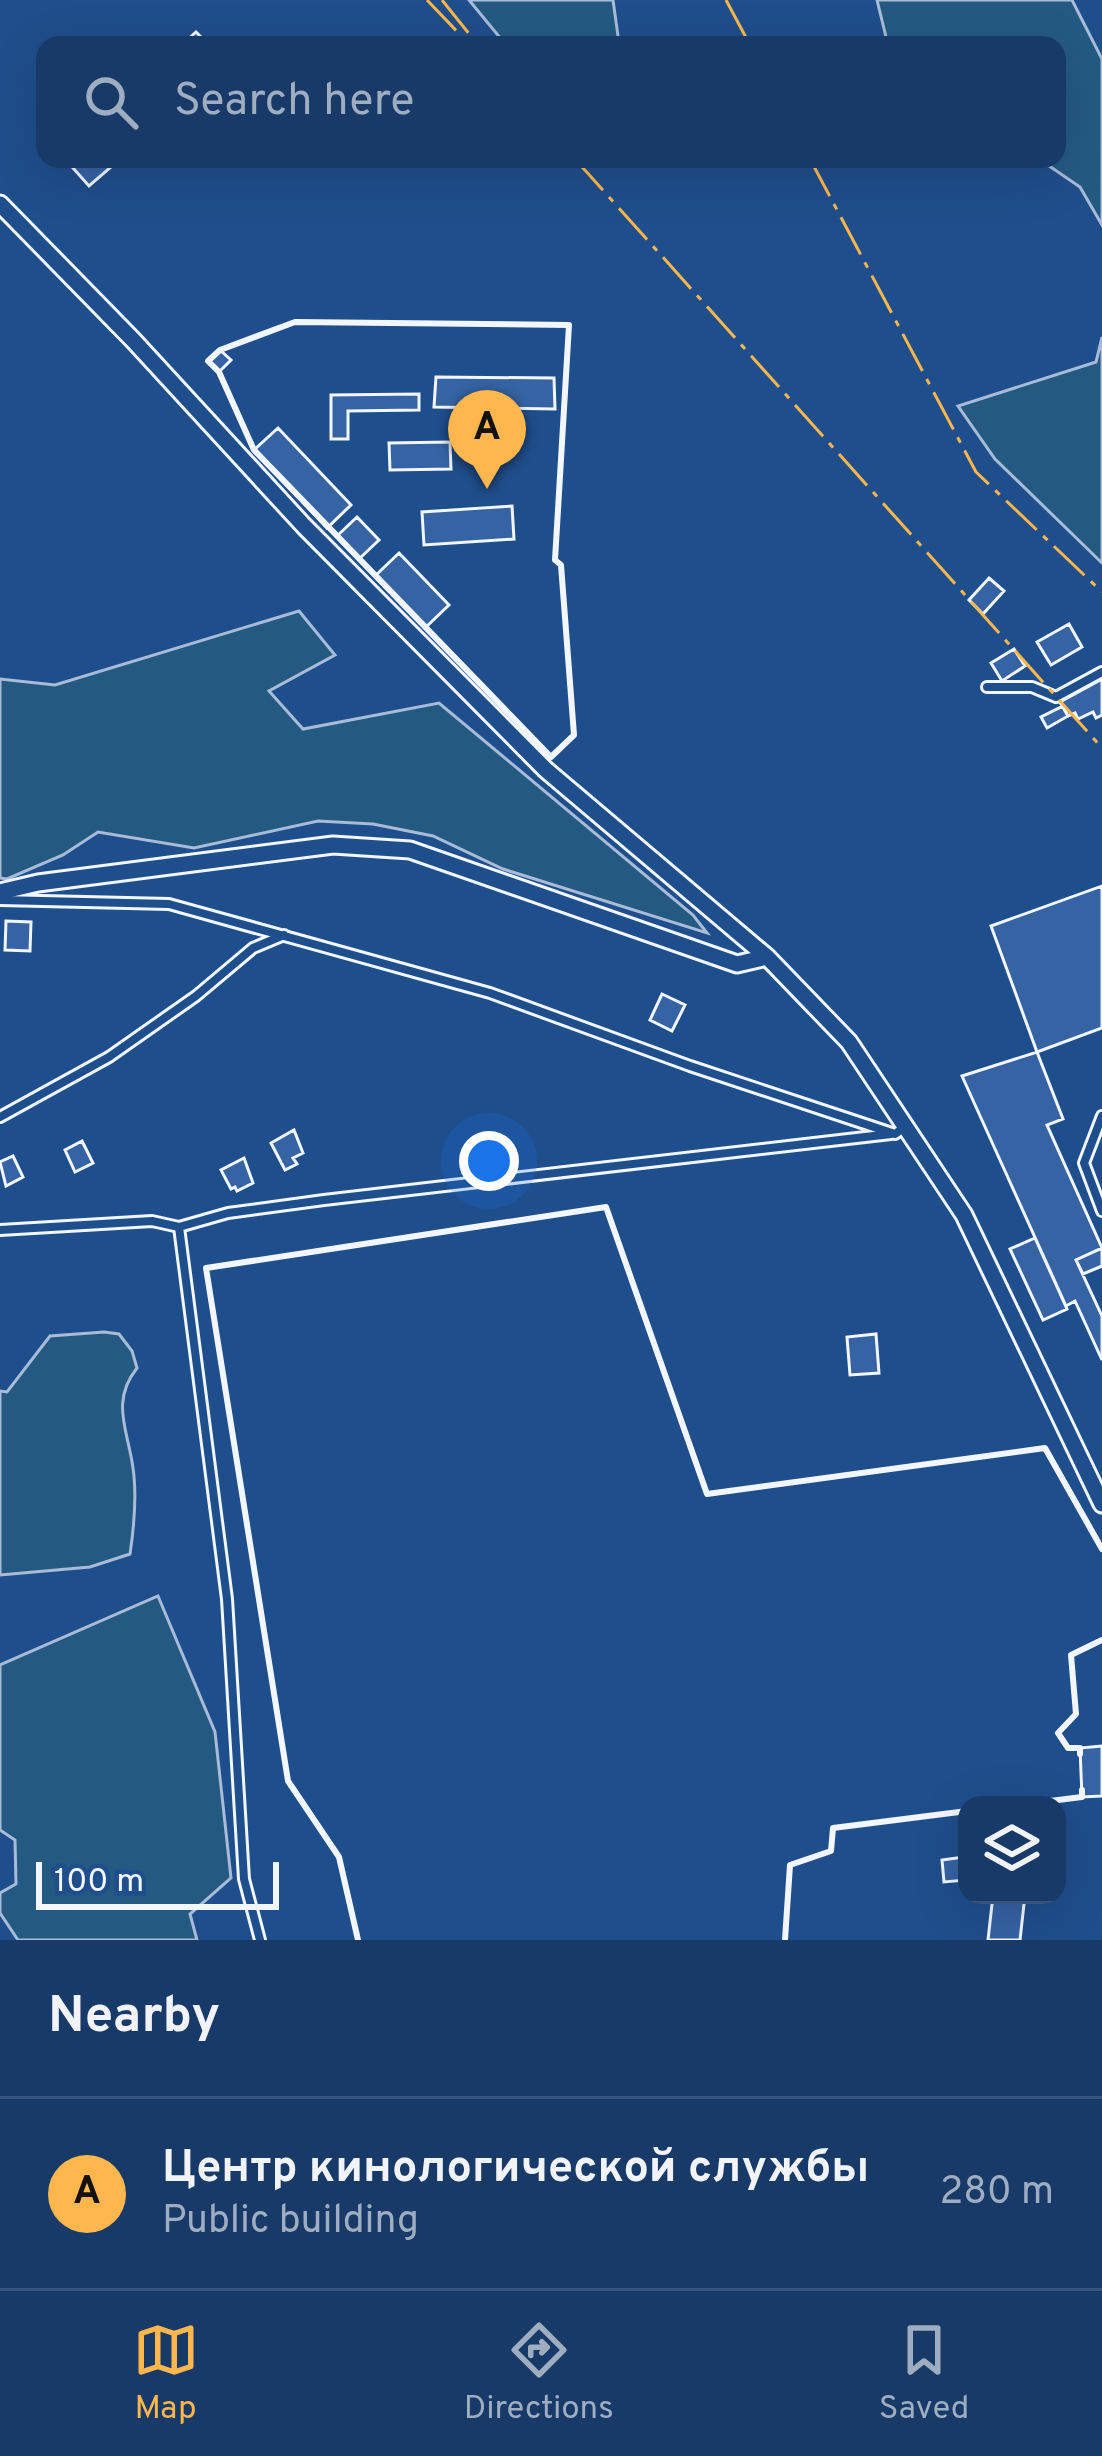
<!DOCTYPE html>
<meta charset="utf-8">
<style>
body{margin:0;font-family:Overpass,sans-serif;background:#244571;color:#f1f3f6}
.controls{position:absolute;right:36px;bottom:36px;display:grid;overflow:hidden;border-radius:24px;box-shadow:0 12px 48px #0002}
.controls button{width:108px;height:108px;display:grid;place-items:center;padding:0;border:0;border-bottom:3px solid #36547d;background:#173a69;color:#f1f3f6;font:60px sans-serif}
.scale{position:absolute;left:36px;bottom:30px;width:243px;box-sizing:border-box;padding-left:12px;border:6px solid #f2f6ff;border-top:0;font-size:33px;line-height:42px;white-space:nowrap;color:#f2f6ff;-webkit-text-stroke:9px #1f4e8c;paint-order:stroke}
.you{position:absolute;left:489px;top:1161px;width:42px;height:42px;margin:-30px;border:9px solid #fff;border-radius:50%;background:#1a73e8;box-shadow:0 0 0 18px #1a73e833}
.badge{display:grid;place-items:center;width:78px;height:78px;border-radius:50%;background:#ffb74d;color:#111;font-size:39px;font-weight:700}
.pin{position:absolute;translate:-50% -99px;filter:drop-shadow(0 3px 6px #0008)}
.pin::after{content:'';position:absolute;top:63px;width:42px;height:36px;background:inherit;clip-path:polygon(0 0,100% 0,50% 100%)}
.list{margin:0;padding:0;list-style:none}
h2{display:flex;justify-content:space-between;align-items:center;height:156px;margin:0;padding:0 48px;font-size:51px}
h2 small{font-size:39px;font-weight:400;color:#9eadc0}
.list li{display:grid;grid-template-columns:78px 1fr auto;gap:36px;align-items:center;box-sizing:border-box;height:192px;padding:0 48px;border-top:3px solid #36547d}
.list b{display:block;font-size:45px;white-space:nowrap}
.list p{margin:0;font-size:39px;white-space:nowrap;color:#9eadc0}
.list em{font-size:39px;font-style:normal;color:#9eadc0}
.icon{flex:none;width:66px;height:66px;fill:none;stroke:currentColor;stroke-width:2;stroke-linecap:round;stroke-linejoin:round}
.map{position:relative;flex:none;width:1102px;height:1940px;overflow:hidden}
.search{position:absolute;background:#173a69;box-shadow:0 12px 48px #0002;left:36px;right:36px;top:36px;height:132px;display:flex;align-items:center;gap:30px;box-sizing:border-box;padding:0 42px;border-radius:24px;color:#9eadc0;font-size:45px}
.sheet{height:348px;background:#173a69}
nav{display:flex;justify-content:space-around;align-items:center;box-sizing:border-box;height:168px;border-top:3px solid #36547d;background:#173a69;font-size:33px;color:#9eadc0}
nav a{display:grid;justify-items:center;gap:6px}
nav .on{color:#ffb74d}
.map>svg:first-child{display:block}
</style>
<div class="map">
<svg width="1102" height="1940" viewBox="0 0 1102 1940">
<rect width="100%" height="100%" fill="#1f4e8c"/>
<path fill="#245a82" stroke="#a8bbd7" stroke-width="3" d="M 469,0 L 613,0 L 618,36 L 609,45 L 506,45 Z
M 877,0 L 1072,0 L 1102,59 L 1102,225 L 1080,187 L 1039,159 L 1057,159 L 1057,45 L 888,45 Z
M 1102,337 L 1102,563 L 995,459 L 958,406 L 1096,362 Z
M 299,611 L 335,655 L 269,691 L 303,729 L 439,703 L 693,915 L 707,933 L 503,869 L 433,836 L 373,824 L 318,821 L 194,848 L 98,832 L 63,855 L 7,879 L 0,878 L 0,679 L 55,685 Z
M 104,1332 L 119,1334 L 132,1351 L 137,1368 C 110,1402 128,1430 133,1468 C 137,1495 134,1527 130,1554 L 90,1567 L 0,1575 L 0,1391 L 7,1392 L 50,1336 Z
M 158,1596 L 215,1732 L 231,1878 L 190,1914 L 197,1940 L 18,1940 L 0,1913 L 0,1893 L 16,1884 L 15,1840 L 0,1830 L 0,1665 Z"/>
<path fill="#3563a3" stroke="#f2f6ff" stroke-width="3" d="M 196,32 L 209,45 L 190,45 L 186,41 Z
M 65,159 L 103,159 L 111,167 L 89,186 Z
M 220,350 L 231,360 L 219,372 L 208,361 Z
M 436,377 L 554,378 L 555,409 L 434,407 Z
M 419,394 L 419,410 L 348,411 L 348,439 L 331,439 L 331,395 Z
M 278,428 L 351,505 L 327,528 L 254,450 Z
M 450,442 L 451,469 L 390,470 L 389,443 Z
M 512,506 L 514,539 L 424,545 L 422,512 Z
M 357,517 L 379,540 L 359,559 L 337,536 Z
M 399,553 L 449,605 L 425,628 L 375,576 Z
M 989,578 L 1004,591 L 983,614 L 969,600 Z
M 1069,624 L 1082,647 L 1051,665 L 1037,642 Z
M 1014,649 L 1025,666 L 1002,681 L 991,663 Z
M 1102,679 L 1102,715 L 1096,718 L 1093,712 L 1078,719 L 1075,713 L 1068,716 L 1060,702 Z
M 1063,706 L 1068,716 L 1047,728 L 1041,717 Z
M 1102,886 L 1102,1028 L 1037,1052 L 991,926 Z
M 6,921 L 31,922 L 30,951 L 5,950 Z
M 662,994 L 685,1005 L 672,1031 L 650,1020 Z
M 1037,1052 L 1063,1119 L 1047,1125 L 1102,1248 L 1076,1260 L 1102,1316 L 1102,1360 L 1075,1301 L 1066,1306 L 962,1076 Z
M 294,1130 L 303,1153 L 293,1158 L 297,1164 L 285,1170 L 271,1143 Z
M 82,1141 L 93,1163 L 75,1172 L 65,1150 Z
M 13,1156 L 23,1177 L 6,1186 L 0,1162 Z
M 244,1158 L 253,1183 L 237,1191 L 235,1187 L 231,1189 L 221,1170 Z
M 1035,1238 L 1067,1309 L 1043,1320 L 1010,1249 Z
M 1102,1248 L 1102,1266 L 1083,1274 L 1076,1260 Z
M 876,1334 L 879,1373 L 850,1375 L 847,1337 Z
M 1102,1746 L 1102,1796 L 1082,1797 L 1080,1748 Z
M 964,1857 L 967,1880 L 944,1882 L 942,1860 Z
M 993,1895 L 1025,1895 L 1020,1940 L 988,1940 Z"/>
<g fill="none" stroke-linecap="round" stroke-linejoin="round">
<defs>
<path id="lane" d="M 987,687 L 1032,687 L 1056,697 L 1102,672
M 0,900 L 169,904 L 490,993 L 690,1066 L 895,1134 L 906,1126
M 1102,1116 L 1084,1163 L 1102,1211
M 0,1117 L 109,1057 L 196,996 L 253,948 L 284,935
M 179,1227 L 228,1213 L 324,1200 L 891,1134
M 0,1230 L 152,1221 L 179,1227 L 227,1599 L 244,1879 L 260,1940"/>
<path id="street" d="M 0,204 L 133,340 L 304,526 L 546,770 L 767,957 L 849,1042 L 964,1215 L 1102,1504
M 0,892 L 38,883 L 333,845 L 410,850 L 737,964 L 767,957"/>
</defs>
<use href="#lane" stroke="#f2f6ff" stroke-width="14"/>
<use href="#street" stroke="#f2f6ff" stroke-width="21"/>
<use href="#lane" stroke="#1f4e8c" stroke-width="8"/>
<use href="#street" stroke="#1f4e8c" stroke-width="15"/>
<path stroke="#f2f6ff" stroke-width="6" d="M 295,322 L 569,325 L 555,560 L 561,565 L 574,735 L 551,757 L 254,450 L 219,372 L 208,361 L 220,350 Z
M 1080,1754 L 1080,1748 L 1068,1748 L 1058,1733 L 1076,1714 L 1071,1655 L 1102,1640
M 1018,1805 L 1082,1797 L 1082,1790
M 358,1940 L 339,1857 L 288,1781 L 206,1268 L 606,1207 L 707,1494 L 1045,1448 L 1102,1549
M 785,1940 L 790,1865 L 831,1851 L 833,1828 L 967,1811"/>
<path stroke="#ffb74d" stroke-width="3" stroke-dasharray="42 9 6 9" stroke-linecap="butt" d="M 427,0 L 470,45
M 442,0 L 478,45
M 726,0 L 750,45
M 575,159 L 1102,748
M 810,159 L 976,472 L 1102,592"/>
</g>
</svg>
<div class="controls">
<button><svg class="icon" aria-label="layers" viewBox="0 0 24 24"><path d="M12 4l9 5-9 5-9-5zM3 14l9 5 9-5"/></svg></button>
</div>
<div class="scale">100 m</div>
<div class="you"></div>
<div class="pin badge" style="left:487px;top:489px">A</div>
<div class="search"><svg class="icon" aria-label="search" viewBox="0 0 24 24"><circle cx="10" cy="10" r="6"/><path d="M15 15l6 6"/></svg>Search here</div>
</div>
<section class="sheet">
<h2>Nearby<small></small></h2>
<ul class="list">
<li><span class="badge">A</span><div><b>Центр кинологической службы</b><p>Public building</p></div><em>280 m</em></li>
</ul>
</section>
<nav>
<a class="on"><svg class="icon" aria-label="map" viewBox="0 0 24 24"><path d="M3 6l6-2 6 2 6-2v14l-6 2-6-2-6 2zM9 4v14M15 6v14"/></svg>Map</a>
<a><svg class="icon" aria-label="directions" viewBox="0 0 24 24"><path d="M12 3l9 9-9 9-9-9zM9 14v-3h6M13 9l2 2-2 2"/></svg>Directions</a>
<a><svg class="icon" aria-label="saved" viewBox="0 0 24 24"><path d="M7 4h10v16l-5-4-5 4z"/></svg>Saved</a>
</nav>
